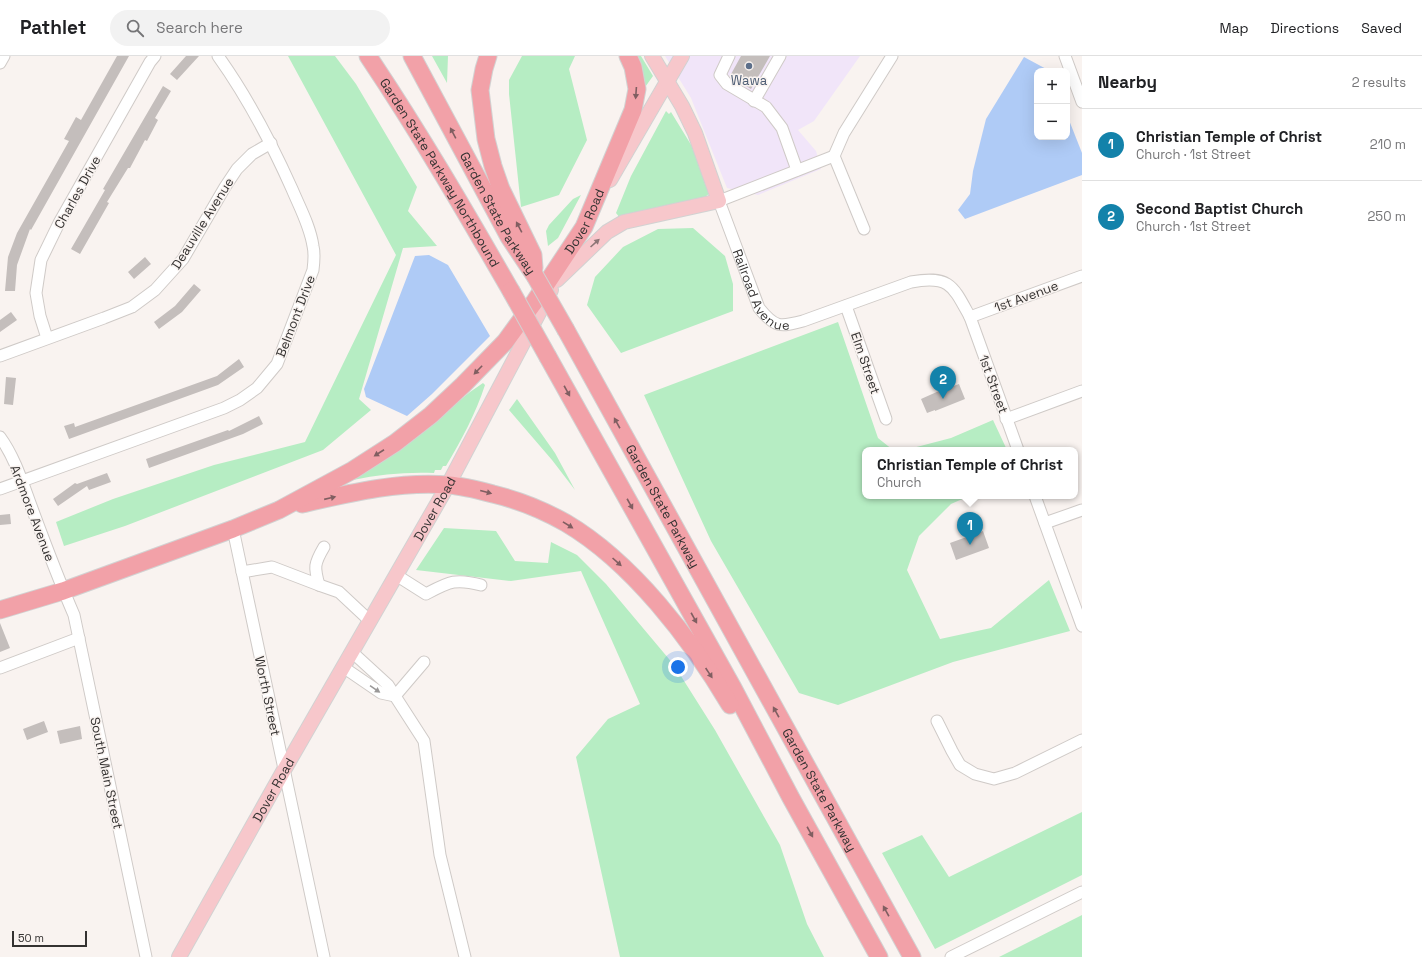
<!DOCTYPE html>
<meta charset="utf-8">
<style>
body{margin:0;font-family:"Space Grotesk",sans-serif;background:#f2f2f2;color:#202124}
.controls{position:absolute;right:12px;top:12px;display:grid;overflow:hidden;border-radius:8px;box-shadow:0 4px 16px #0002}
.controls button{width:36px;height:36px;display:grid;place-items:center;padding:0;border:0;border-bottom:1px solid #e0e0e0;background:#fff;color:#202124;font:20px sans-serif}
.scale{position:absolute;left:12px;bottom:10px;width:75px;box-sizing:border-box;padding-left:4px;border:2px solid #343231;border-top:0;font-size:11px;line-height:14px;white-space:nowrap;color:#343231;-webkit-text-stroke:3px #f9f3f0;paint-order:stroke}
.you{position:absolute;left:678px;top:611px;width:14px;height:14px;margin:-10px;border:3px solid #fff;border-radius:50%;background:#1a73e8;box-shadow:0 0 0 6px #1a73e833}
.badge{display:grid;place-items:center;width:26px;height:26px;border-radius:50%;background:#1382aa;color:#fff;font-size:13px;font-weight:700}
.pin{position:absolute;translate:-50% -33px;filter:drop-shadow(0 1px 2px #0008)}
.pin::after{content:'';position:absolute;top:21px;width:14px;height:12px;background:inherit;clip-path:polygon(0 0,100% 0,50% 100%)}
.popup{position:absolute;left:862px;top:391px;width:216px;height:52px;box-sizing:border-box;display:grid;place-content:center;border-radius:8px;background:#fff;filter:drop-shadow(0 1px 3px #0005);font-size:13px;white-space:nowrap;color:#757577}
.popup b{font-size:15px;color:#202124}
.popup::after{content:'';position:absolute;left:50%;top:100%;margin-left:-8px;border:8px solid transparent;border-top-color:#fff}
.list{margin:0;padding:0;list-style:none}
h2{display:flex;justify-content:space-between;align-items:center;height:52px;margin:0;padding:0 16px;font-size:17px}
h2 small{font-size:13px;font-weight:400;color:#757577}
.list li{display:grid;grid-template-columns:26px 1fr auto;gap:12px;align-items:center;box-sizing:border-box;height:72px;padding:0 16px;border-top:1px solid #e0e0e0}
.list b{display:block;font-size:15px;white-space:nowrap}
.list p{margin:0;font-size:13px;white-space:nowrap;color:#757577}
.list em{font-size:13px;font-style:normal;color:#757577}
.icon{flex:none;width:22px;height:22px;fill:none;stroke:currentColor;stroke-width:2;stroke-linecap:round;stroke-linejoin:round}
.map{position:relative;flex:none;width:1082px;height:901px;overflow:hidden}
header{display:flex;align-items:center;gap:24px;box-sizing:border-box;height:56px;padding:0 20px;background:#fff;border-bottom:1px solid #e0e0e0}
header strong{font-size:19px}
nav{display:flex;gap:22px;margin-inline-start:auto;font-size:14px}
.search{width:280px;height:36px;background:#f2f2f2;display:flex;align-items:center;gap:10px;box-sizing:border-box;padding:0 14px;border-radius:22px;color:#757577;font-size:15px}
main{display:flex}
aside{flex:1;background:#fff}
.map>svg:first-child{display:block}
</style>
<header>
<strong>Pathlet</strong>
<div class="search"><svg class="icon" aria-label="search" viewBox="0 0 24 24"><circle cx="10" cy="10" r="6"/><path d="M15 15l6 6"/></svg>Search here</div>
<nav><a>Map</a><a>Directions</a><a>Saved</a></nav>
</header>
<main>
<div class="map">
<svg width="1082" height="901" viewBox="0 0 1082 901">
<rect width="100%" height="100%" fill="#f9f3f0"/>
<path fill="#f1e5f9" d="M 665,0 L 860,0 L 814,65 L 798,74 L 816,95 L 821,113 L 758,139 L 727,132 L 691,42 Z"/>
<path fill="#b6edc3" d="M 288,0 L 335,0 L 356,28 L 417,131 L 408,155 L 437,190 L 403,192 L 359,343 L 371,354 L 323,394 L 125,470 L 64,490 L 56,466 L 113,443 L 214,409 L 305,386 L 396,199 Z
M 432,0 L 448,0 L 447,27 Z
M 522,0 L 575,0 L 569,13 L 587,84 L 559,139 L 521,151 L 509,38 L 509,24 Z
M 635,0 L 641,0 L 653,20 L 643,34 Z
M 666,55 L 669,58 L 671,56 L 693,92 L 711,136 L 704,142 L 620,162 L 616,157 L 631,120 Z
M 581,139 L 558,182 L 548,190 L 546,175 L 549,169 L 573,143 Z
M 693,172 L 725,200 L 733,228 L 733,255 L 621,297 L 587,249 L 595,221 L 623,191 L 658,173 Z
M 838,266 L 878,382 L 893,394 L 865,394 L 865,440 L 969,440 L 951,448 L 919,480 L 907,514 L 940,583 L 991,572 L 1049,524 L 1070,575 L 953,606 L 838,649 L 799,637 L 711,485 L 644,339 Z
M 483,327 L 485,329 C 476,357 461,385 446,410 L 443,410 L 441,414 L 435,414 L 434,417 C 407,416 380,418 353,424 L 352,421 L 428,370 L 470,336 Z
M 517,343 L 555,397 L 575,434 L 552,404 L 509,354 Z
M 993,364 L 1007,394 L 905,394 L 951,382 Z
M 444,472 L 496,475 L 515,505 L 548,507 L 551,486 L 577,499 L 606,528 L 674,609 L 715,674 L 780,789 L 807,868 L 824,901 L 620,901 L 576,701 L 608,663 L 640,648 L 581,515 L 511,525 L 416,514 Z
M 1082,756 L 1082,819 L 935,893 L 882,797 L 922,779 L 949,821 Z
M 1082,859 L 1082,901 L 999,901 Z"/>
<path fill="#afcbf6" d="M 1024,1 L 1050,15 L 1037,15 L 1037,81 L 1067,81 L 1067,59 L 1082,97 L 1082,119 L 965,163 L 958,154 L 970,138 L 973,115 L 986,63 Z
M 429,199 L 448,209 L 490,280 L 432,338 L 407,360 L 366,341 L 364,333 L 415,200 Z"/>
<path fill="#c4bebc" d="M 117,0 L 129,0 L 31,174 L 30,173 L 17,209 L 15,235 L 5,235 L 8,201 L 17,177 L 69,85 L 64,83 L 76,61 L 81,64 Z
M 186,0 L 199,0 L 177,24 L 170,18 Z
M 741,0 L 770,0 L 751,33 L 730,20 Z
M 163,30 L 171,35 L 155,62 L 158,64 L 147,85 L 145,84 L 130,112 L 128,112 L 107,146 L 109,147 L 80,198 L 71,193 L 105,134 L 103,133 Z
M 145,201 L 151,208 L 134,223 L 128,216 Z
M 194,228 L 201,234 L 182,256 L 159,273 L 154,266 L 175,250 Z
M 11,256 L 17,264 L 0,276 L 0,264 Z
M 239,303 L 244,311 L 218,329 L 69,383 L 64,370 L 74,367 L 75,371 L 217,320 Z
M 6,321 L 16,322 L 13,349 L 4,348 Z
M 959,328 L 965,343 L 935,355 L 935,354 L 927,357 L 921,343 L 950,330 L 951,331 Z
M 259,360 L 263,368 L 243,378 L 149,412 L 146,403 L 228,374 L 229,375 Z
M 107,417 L 111,426 L 89,434 L 87,430 L 58,450 L 53,443 L 75,427 L 77,428 Z
M 10,458 L 11,468 L 0,469 L 0,459 Z
M 983,475 L 989,492 L 956,504 L 950,487 Z
M 0,567 L 10,592 L 0,596 Z
M 44,665 L 48,676 L 27,684 L 23,673 Z
M 80,670 L 82,683 L 60,688 L 57,675 Z"/>
<g fill="none" stroke-linecap="round" stroke-linejoin="round">
<defs>
<g id="minor">
<path d="M 729,0 L 720,19 L 727,28 L 766,51 L 782,72 L 797,114"/>
<path d="M 1065,0 L 1082,46"/>
<path d="M 0,7 L 4,0"/>
<path d="M 754,45 L 780,0"/>
<path id="s1" d="M 834,100 L 719,145 L 759,252 C 775,272 780,271 803,265 L 911,226 C 950,219 953,230 970,261 L 1018,394"/>
<path d="M 864,173 L 834,100 L 844,77 L 892,0"/>
<path d="M 846,250 L 886,363"/>
<path d="M 970,261 L 1082,220"/>
<path d="M 47,282 L 40,260 L 36,237 L 41,204 L 59,167 L 150,6 L 155,0"/>
<path d="M 0,300 L 104,262 L 132,251 L 155,234 L 183,203 L 225,131 L 237,113 L 252,98 L 271,87"/>
<path d="M 1006,363 L 1082,335"/>
<path d="M 0,381 C 14,400 22,425 30,447 C 44,485 58,522 74,559 L 146,901"/>
<path d="M 0,433 L 224,352 L 240,344 L 257,332 L 277,308 L 313,214 C 314,206 315,198 313,190 C 310,170 300,152 292,133 C 271,86 248,42 218,0"/>
<path d="M 1035,440 L 1082,570"/>
<path d="M 1045,467 L 1082,454"/>
<path d="M 233,473 L 324,901"/>
<path d="M 242,516 L 272,511 L 319,529 L 339,536 L 370,565"/>
<path d="M 396,519 L 426,538 C 449,526 455,522 481,529"/>
<path d="M 319,529 C 314,511 314,508 324,491"/>
<path d="M 424,606 L 395,640 L 424,685 L 440,799 L 465,901"/>
<path d="M 343,611 L 381,637 L 395,640 L 388,629 L 352,596"/>
<path d="M 0,612 L 79,582"/>
<path d="M 937,665 L 952,695 L 960,709 L 975,718 L 994,723 L 1015,717 L 1082,684"/>
<path d="M 951,901 L 1082,836"/>
</g>
<g id="major">
<path d="M 610,124 L 682,0"/>
<path d="M 557,224 L 607,176 L 624,166 L 719,145 L 695,77 L 682,50 L 652,0"/>
<path id="s2" d="M 179,901 L 284,714 L 448,429 L 551,234"/>
</g>
<g id="highway">
<path id="s3" d="M 368,0 C 419,76 465,155 511,235"/>
<path id="s4" d="M 412,0 L 509,181 L 535,220"/>
<path d="M 488,0 L 484,13 L 480,34 L 486,83 L 493,110 L 501,133 L 533,199 L 534,212"/>
<path id="s5" d="M 566,274 L 912,901"/>
<path d="M 548,301 L 733,632 L 791,742 L 879,901"/>
<path d="M 302,448 C 350,437 399,425 448,429 C 463,430 478,434 493,438 C 518,444 543,454 566,467 C 632,506 691,583 730,649"/>
<path id="s6" d="M 0,554 L 63,535 L 233,473 L 279,454 L 353,414 L 395,387 L 431,359 L 463,329 L 505,286 L 535,245 L 584,171 L 633,54 L 637,33 L 633,11 L 628,0"/>
</g>
</defs>
<use href="#minor" stroke="#cfcac7" stroke-width="13"/>
<use href="#major" stroke="#d2d2d2" stroke-width="16"/>
<use href="#highway" stroke="#d2d2d2" stroke-width="19"/>
<use href="#minor" stroke="#fff" stroke-width="11"/>
<use href="#major" stroke="#f7c7cb" stroke-width="14"/>
<use href="#highway" stroke="#f2a1a8" stroke-width="17"/>
<defs>
<path id="highway-bridge" d="M 535,220 L 566,274
M 511,235 L 548,301"/>
</defs>
<use href="#highway-bridge" stroke="#d2d2d2" stroke-width="19" stroke-linecap="butt"/>
<use href="#highway-bridge" stroke="#f2a1a8" stroke-width="17"/>
</g>
<defs><path id="oneway-solid" d="M-6-.8H1V-3.2L6.5 0L1 3.2V.8H-6Z"/></defs>
<g fill="#805e61">
<use href="#oneway-solid" transform="translate(636 37) rotate(94)"/>
<use href="#oneway-solid" transform="translate(453 77) rotate(-118)"/>
<use href="#oneway-solid" transform="translate(519 171) rotate(-118)"/>
<use href="#oneway-solid" transform="translate(478 314) rotate(134)"/>
<use href="#oneway-solid" transform="translate(567 335) rotate(61)"/>
<use href="#oneway-solid" transform="translate(617 367) rotate(-119)"/>
<use href="#oneway-solid" transform="translate(379 397) rotate(147)"/>
<use href="#oneway-solid" transform="translate(486 436) rotate(15)"/>
<use href="#oneway-solid" transform="translate(330 442) rotate(-13)"/>
<use href="#oneway-solid" transform="translate(630 448) rotate(61)"/>
<use href="#oneway-solid" transform="translate(568 469) rotate(32)"/>
<use href="#oneway-solid" transform="translate(617 506) rotate(42)"/>
<use href="#oneway-solid" transform="translate(694 562) rotate(61)"/>
<use href="#oneway-solid" transform="translate(709 617) rotate(56)"/>
<use href="#oneway-solid" transform="translate(776 656) rotate(-119)"/>
<use href="#oneway-solid" transform="translate(810 776) rotate(61)"/>
<use href="#oneway-solid" transform="translate(886 855) rotate(-119)"/>
</g>
<use fill="#8c7576" href="#oneway-solid" transform="translate(595 187) rotate(-42)"/>
<use fill="#9a9898" href="#oneway-solid" transform="translate(375 633) rotate(34)"/>
<circle fill="#5c6f8a" stroke="#f9f3f0" stroke-width="1.5" cx="749" cy="10" r="4"/>
<g text-anchor="middle" stroke-width="3" stroke-linejoin="round" paint-order="stroke">
<g font-size="13" fill="#4e5e75" stroke="#f9f3f0">
<text x="749" y="29">Wawa</text>
</g>
<g font-size="13" fill="#343231" stroke="#f9f3f0">
<text dy="5" stroke="none"><textPath href="#s3" startOffset="137">Garden State Parkway Northbound</textPath></text>
<text transform="translate(77 136) rotate(-61)" y="5">Charles Drive</text>
<text dy="5" stroke="none"><textPath href="#s4" startOffset="179">Garden State Parkway</textPath></text>
<text transform="translate(202 167) rotate(-58)" y="5">Deauville Avenue</text>
<text dy="5" stroke="none"><textPath href="#s6" startOffset="725">Dover Road</textPath></text>
<text dy="5" stroke="none"><textPath href="#s1" startOffset="225">Railroad Avenue</textPath></text>
<text transform="translate(1026 240) rotate(-20)" y="5">1st Avenue</text>
<text transform="translate(295 260) rotate(-69)" y="5">Belmont Drive</text>
<text transform="translate(866 307) rotate(71)" y="5">Elm Street</text>
<text transform="translate(994 328) rotate(70)" y="5">1st Street</text>
<text dy="5" stroke="none"><textPath href="#s5" startOffset="201">Garden State Parkway</textPath></text>
<text dy="5" stroke="none"><textPath href="#s2" startOffset="516">Dover Road</textPath></text>
<text transform="translate(33 457) rotate(69)" y="5">Ardmore Avenue</text>
<text transform="translate(268 640) rotate(78)" y="5">Worth Street</text>
<text transform="translate(107 717) rotate(78)" y="5">South Main Street</text>
<text dy="5" stroke="none"><textPath href="#s2" startOffset="192">Dover Road</textPath></text>
<text dy="5" stroke="none"><textPath href="#s5" startOffset="525">Garden State Parkway</textPath></text>
</g>
</g>
</svg>
<div class="controls">
<button>+</button>
<button>−</button>
</div>
<div class="scale">50 m</div>
<div class="you"></div>
<div class="pin badge" style="left:970px;top:489px">1</div>
<div class="popup"><b>Christian Temple of Christ</b>Church</div>
<div class="pin badge" style="left:943px;top:343px">2</div>
</div>
<aside>
<h2>Nearby<small>2 results</small></h2>
<ul class="list">
<li><span class="badge">1</span><div><b>Christian Temple of Christ</b><p>Church · 1st Street</p></div><em>210 m</em></li>
<li><span class="badge">2</span><div><b>Second Baptist Church</b><p>Church · 1st Street</p></div><em>250 m</em></li>
</ul>
</aside>
</main>
